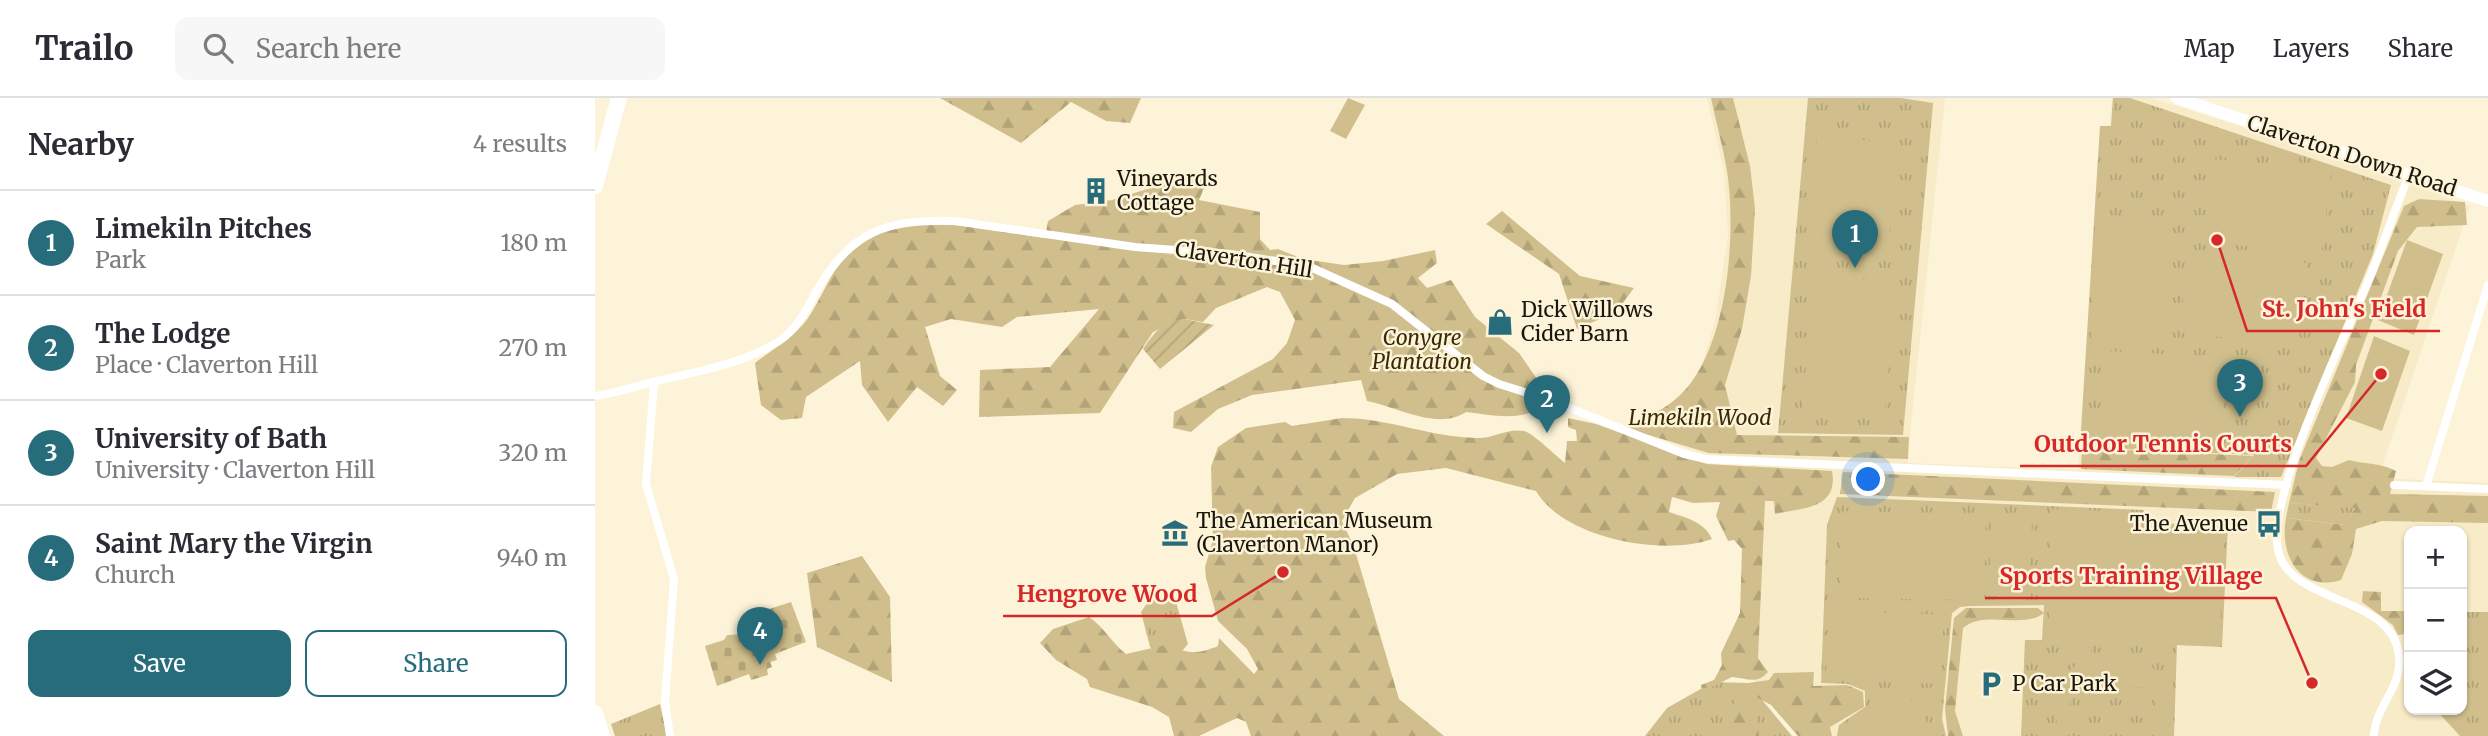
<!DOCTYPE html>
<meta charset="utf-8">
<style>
body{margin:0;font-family:Merriweather,serif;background:#f7f7f7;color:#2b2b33}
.controls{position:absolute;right:21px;bottom:21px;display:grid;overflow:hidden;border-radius:14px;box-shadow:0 2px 5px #0004}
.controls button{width:63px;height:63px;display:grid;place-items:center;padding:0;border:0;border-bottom:2px solid #e1e1e2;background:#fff;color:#2b2b33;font:35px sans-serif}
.you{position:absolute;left:1274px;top:382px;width:24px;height:24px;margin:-18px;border:5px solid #fff;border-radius:50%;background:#1a73e8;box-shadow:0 0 0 10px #1a73e833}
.badge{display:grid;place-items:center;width:46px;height:46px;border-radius:50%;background:#266c7b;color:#fff;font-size:23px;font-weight:700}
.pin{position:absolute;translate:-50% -58px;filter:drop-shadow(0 2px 4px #0008)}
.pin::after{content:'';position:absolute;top:37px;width:24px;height:21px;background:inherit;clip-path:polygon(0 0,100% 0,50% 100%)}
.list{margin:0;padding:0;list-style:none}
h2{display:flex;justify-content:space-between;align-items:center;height:91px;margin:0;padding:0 28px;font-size:30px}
h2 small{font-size:23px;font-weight:400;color:#7c7c81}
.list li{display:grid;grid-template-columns:46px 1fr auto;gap:21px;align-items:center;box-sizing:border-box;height:105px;padding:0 28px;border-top:2px solid #e1e1e2}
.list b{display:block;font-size:26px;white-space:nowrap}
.list p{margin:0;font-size:23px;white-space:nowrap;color:#7c7c81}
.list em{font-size:23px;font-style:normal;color:#7c7c81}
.actions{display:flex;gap:14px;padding:21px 28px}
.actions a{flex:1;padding:16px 0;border:2px solid #266c7b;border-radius:14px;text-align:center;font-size:24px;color:#266c7b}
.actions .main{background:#266c7b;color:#fff}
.icon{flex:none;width:38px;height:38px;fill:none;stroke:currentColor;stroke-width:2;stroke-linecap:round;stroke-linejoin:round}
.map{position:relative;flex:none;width:1893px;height:638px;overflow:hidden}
header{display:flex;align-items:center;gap:42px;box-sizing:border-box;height:98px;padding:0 35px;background:#fff;border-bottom:2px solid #e1e1e2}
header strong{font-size:33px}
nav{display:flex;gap:38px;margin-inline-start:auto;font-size:24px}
.search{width:490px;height:63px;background:#f7f7f7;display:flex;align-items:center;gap:18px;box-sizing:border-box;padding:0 24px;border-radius:14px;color:#7c7c81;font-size:26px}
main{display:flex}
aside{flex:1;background:#fff}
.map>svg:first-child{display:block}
</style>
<header>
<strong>Trailo</strong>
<div class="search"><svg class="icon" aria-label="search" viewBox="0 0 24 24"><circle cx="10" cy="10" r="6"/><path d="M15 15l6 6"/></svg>Search here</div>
<nav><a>Map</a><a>Layers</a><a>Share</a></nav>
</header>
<main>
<aside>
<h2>Nearby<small>4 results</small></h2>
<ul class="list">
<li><span class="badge">1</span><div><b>Limekiln Pitches</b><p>Park</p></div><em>180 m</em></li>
<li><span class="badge">2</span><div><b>The Lodge</b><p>Place · Claverton Hill</p></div><em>270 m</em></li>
<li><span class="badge">3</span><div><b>University of Bath</b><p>University · Claverton Hill</p></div><em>320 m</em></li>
<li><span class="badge">4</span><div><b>Saint Mary the Virgin</b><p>Church</p></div><em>940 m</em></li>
</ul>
<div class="actions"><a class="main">Save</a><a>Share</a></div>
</aside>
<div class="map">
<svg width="1893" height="638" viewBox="0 0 1893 638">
<defs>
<pattern id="grass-tufts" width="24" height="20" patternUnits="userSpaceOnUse" patternTransform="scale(1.75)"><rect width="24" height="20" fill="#d0bf8d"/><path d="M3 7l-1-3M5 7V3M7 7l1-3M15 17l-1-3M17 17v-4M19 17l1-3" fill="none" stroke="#b2a378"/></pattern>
<pattern id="forest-firs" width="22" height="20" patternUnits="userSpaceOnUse" patternTransform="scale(1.75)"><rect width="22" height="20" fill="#d0bf8d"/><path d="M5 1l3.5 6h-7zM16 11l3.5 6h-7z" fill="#b2a378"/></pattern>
<pattern id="cemetery-stones" width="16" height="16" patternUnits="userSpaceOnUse" patternTransform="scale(1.75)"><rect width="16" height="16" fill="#d0bf8d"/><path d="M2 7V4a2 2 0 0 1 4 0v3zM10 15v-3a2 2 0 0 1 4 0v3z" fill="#b2a378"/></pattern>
<pattern id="garden-furrows" width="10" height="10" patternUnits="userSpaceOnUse" patternTransform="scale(1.75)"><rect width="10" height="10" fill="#d0bf8d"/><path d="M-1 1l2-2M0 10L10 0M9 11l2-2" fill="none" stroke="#b2a378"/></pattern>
</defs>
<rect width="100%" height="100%" fill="#fdf3d8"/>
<path fill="#f7ebc8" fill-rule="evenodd" d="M 1112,0 L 1350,0 L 1312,365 L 1483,372 L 1505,28 L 1515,27 L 1517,0 L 1557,0 L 1733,56 L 1875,108 L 1783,380 L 1893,385 L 1893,638 L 1207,638 L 1150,572 L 1155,360 L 1114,358 L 1039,331 L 1080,308 L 1106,270 L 1120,224 L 1133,137 L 1129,74 ZM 1814,433 L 1867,433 L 1867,612 L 1814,612 Z"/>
<path fill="url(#grass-tufts)" d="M 1213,0 L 1306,0 L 1338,5 L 1308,337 L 1183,335 Z
M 1518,0 L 1535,0 L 1796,87 L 1778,156 L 1686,379 L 1639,379 L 1659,357 L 1485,349 L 1505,28 L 1516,28 Z
M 1242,399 L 1549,412 L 1549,425 L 1633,427 L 1627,549 L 1582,547 L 1579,638 L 1426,638 L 1430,542 L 1447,542 L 1449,507 L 1375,508 L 1365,509 L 1357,515 L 1347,621 L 1351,638 L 1242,638 L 1244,627 L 1270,609 L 1270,593 L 1253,586 L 1226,585 L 1232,427 Z
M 1694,405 L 1760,409 L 1751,427 L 1691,420 Z
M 555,501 L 581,504 L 593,546 L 587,553 L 568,559 L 555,549 L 546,514 Z
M 1867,514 L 1893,514 L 1893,638 L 1865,638 L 1841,612 L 1867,612 Z
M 1118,584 L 1153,585 L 1197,638 L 1050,638 L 1072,610 Z
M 65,606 L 72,638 L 20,638 L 16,626 Z"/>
<path fill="url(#forest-firs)" d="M 345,0 L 546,0 L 535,25 L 511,23 L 476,4 L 426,45 Z
M 1116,0 L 1138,0 L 1155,68 L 1160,111 L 1156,178 L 1147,231 L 1130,287 L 1142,337 L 1314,339 L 1313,361 L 1114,355 L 1030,330 C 1045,322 1063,315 1077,304 C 1133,263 1142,137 1132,73 C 1128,49 1121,24 1116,0 Z
M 603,75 L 609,90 L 604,102 L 665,114 L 665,141 L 675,152 L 683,151 L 708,161 L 749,167 L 788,163 L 840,152 L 842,165 L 823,180 L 832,190 L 856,182 L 880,219 L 924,255 L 949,291 L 947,309 C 924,324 896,317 871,314 C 843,333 803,309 772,303 L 766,282 L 657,297 L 623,311 L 596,334 L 578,330 L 579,314 L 678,261 L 692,245 L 700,222 L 685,194 L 672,189 L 621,210 L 608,224 L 589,221 L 558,234 L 505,315 L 384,319 L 385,272 L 455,269 L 504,211 L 422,219 L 407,229 L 356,221 L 330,229 L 345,278 L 362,292 L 348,308 L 322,289 L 293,324 L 267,287 L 265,263 L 211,299 L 207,320 L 186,322 L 166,307 L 160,265 C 178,251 200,239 213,220 C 227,200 235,174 253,156 C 302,107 391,132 450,140 L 453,123 L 480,107 L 517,102 Z
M 1824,101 L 1870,104 L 1872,127 L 1822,129 L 1803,153 L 1761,267 L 1760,284 L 1721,360 L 1727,368 L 1737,369 L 1754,362 C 1771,367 1785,364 1801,373 L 1795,396 L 1893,398 L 1893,425 L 1787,423 L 1761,431 L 1757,456 L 1746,482 C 1704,495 1684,456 1691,420 L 1750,427 L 1760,410 L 1694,405 L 1704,363 L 1809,108 Z
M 907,113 L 985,178 L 1039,190 L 1021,214 L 982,231 L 964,176 L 891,126 Z
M 747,320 C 793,320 835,339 881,340 C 898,341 911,330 929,333 C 938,335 961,358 970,365 L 972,343 L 982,343 L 981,332 L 973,329 L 973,320 L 1001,326 L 1112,366 L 1237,373 C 1244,411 1207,410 1180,416 L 1179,403 L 1170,403 L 1163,560 L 1173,574 C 1162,587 1151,580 1137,579 L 1107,594 L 1106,587 L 1119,582 L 1127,567 L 1126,555 L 1145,515 L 1147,451 L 1139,442 L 1133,443 L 1121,418 L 1125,404 L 1098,405 L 1077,399 L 1074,414 C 1089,419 1110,424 1117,441 C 1068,459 968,440 941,393 L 851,370 L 802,376 L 760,400 L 747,423 L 759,449 L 804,601 L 849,638 L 656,638 L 651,624 L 642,620 L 604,638 L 579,638 L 574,619 L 557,609 L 495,589 L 492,581 L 461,562 L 445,545 L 458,531 L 494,519 C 510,530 516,544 531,556 L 575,546 C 593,557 603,556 623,548 L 624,540 L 659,576 L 663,571 L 652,551 L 623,523 L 611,480 L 610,469 L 618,442 L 616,369 L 623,349 L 651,330 L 690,324 L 697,328 Z
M 1487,350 L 1658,358 L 1639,378 L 1486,371 Z
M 1248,374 L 1680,394 L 1676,414 L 1245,396 Z
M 267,458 L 295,499 L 297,584 L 222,549 L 212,475 Z
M 1768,493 L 1786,494 L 1786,513 L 1814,513 L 1814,540 L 1810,536 L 1803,537 L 1798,527 L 1767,504 Z
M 1371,510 L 1443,510 L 1449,515 C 1427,532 1390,511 1368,530 L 1360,613 L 1368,638 L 1353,638 L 1350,611 L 1359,520 Z
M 1219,574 L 1218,588 L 1252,587 L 1268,594 L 1269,609 L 1235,629 L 1237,638 L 1203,638 L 1176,607 L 1161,599 L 1153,585 L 1174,582 L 1179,575 Z
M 1145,595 L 1162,610 L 1164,638 L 1128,638 L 1135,631 L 1134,614 Z"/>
<path fill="url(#cemetery-stones)" d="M 196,504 L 211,544 L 180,556 L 182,562 L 175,564 L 177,569 L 172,571 L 173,577 L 156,582 L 154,576 L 122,588 L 110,548 L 129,542 L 132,537 L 174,535 L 171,512 Z"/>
<path fill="url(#garden-furrows)" d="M 589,221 L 619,227 L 565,271 L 548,251 C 559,234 569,223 589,221 Z"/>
<path fill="#d0bf8d" d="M 753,0 L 770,7 L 751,41 L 735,33 Z
M 1222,38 L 1302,45 L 1292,163 L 1212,156 Z
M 1619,61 L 1736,75 L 1726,157 L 1609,143 Z
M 1500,122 L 1574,124 L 1570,244 L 1496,242 Z
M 1812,142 L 1848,156 L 1819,237 L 1783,222 Z
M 1594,151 L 1712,165 L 1702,248 L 1584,234 Z
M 1219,177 L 1301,184 L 1289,322 L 1207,315 Z
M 1779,238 L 1815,253 L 1787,333 L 1751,320 Z
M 1512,253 L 1631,259 L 1627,344 L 1507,338 Z
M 1455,411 L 1545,414 L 1545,429 L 1628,431 L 1625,548 L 1454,544 Z
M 1248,413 L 1391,416 L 1389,502 L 1245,500 Z
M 1396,420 L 1437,421 L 1434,499 L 1394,498 Z
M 1234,512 L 1349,517 L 1345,586 L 1231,581 Z
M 1491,550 L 1496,550 L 1497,556 C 1530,547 1567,562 1572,599 C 1574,612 1572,625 1572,638 L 1560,638 L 1560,600 L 1557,590 L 1502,588 L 1502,593 L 1497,594 L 1493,572 C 1472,589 1474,613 1473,638 L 1461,638 L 1464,572 L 1475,572 L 1492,559 Z
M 1307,591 L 1343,638 L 1249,638 L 1248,637 Z"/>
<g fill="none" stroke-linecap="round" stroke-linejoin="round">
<path stroke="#fff" stroke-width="8" d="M 59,284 L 51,386 L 79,481 L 70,603 L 75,638
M 0,298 C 21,295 42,288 62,283 C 103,273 148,266 184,243 C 202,231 212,211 222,192 C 257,132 292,121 360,123 L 540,149 L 635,156 L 713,168 L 797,206 L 888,278 L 904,286 L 955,302 L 1089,356 L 1111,361 L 1692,387
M 1799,387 L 1893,391
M 1831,388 L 1893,187
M 1779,638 C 1780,609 1808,588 1804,558 C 1798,497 1700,507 1684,456 C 1668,403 1751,237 1774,181 C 1788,147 1800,111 1814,77"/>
<path stroke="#fff" stroke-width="12" d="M 1582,0 L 1893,103"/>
<path stroke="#fff" stroke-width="16" d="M 0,88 L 24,0
M 0,615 L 7,638"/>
</g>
<defs>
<symbol id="building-bare" viewBox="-9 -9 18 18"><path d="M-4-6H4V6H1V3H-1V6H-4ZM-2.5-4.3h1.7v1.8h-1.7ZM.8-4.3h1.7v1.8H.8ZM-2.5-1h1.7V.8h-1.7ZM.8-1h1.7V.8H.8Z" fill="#266c7b" stroke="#fdf3d8" stroke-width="2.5" paint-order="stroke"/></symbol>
<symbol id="shop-bare" viewBox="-9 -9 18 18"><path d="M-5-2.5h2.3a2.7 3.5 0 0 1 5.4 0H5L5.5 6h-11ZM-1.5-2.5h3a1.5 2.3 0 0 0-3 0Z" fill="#266c7b" stroke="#fdf3d8" stroke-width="2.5" paint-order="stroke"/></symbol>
<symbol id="bus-bare" viewBox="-9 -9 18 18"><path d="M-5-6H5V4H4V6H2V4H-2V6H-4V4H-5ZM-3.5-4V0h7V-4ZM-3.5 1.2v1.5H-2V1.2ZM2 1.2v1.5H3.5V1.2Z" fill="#266c7b" stroke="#fdf3d8" stroke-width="2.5" paint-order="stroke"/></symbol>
<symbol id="museum-bare" viewBox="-9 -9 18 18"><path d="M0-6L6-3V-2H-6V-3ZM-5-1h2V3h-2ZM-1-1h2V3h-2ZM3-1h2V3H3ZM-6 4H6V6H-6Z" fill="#266c7b" stroke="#fdf3d8" stroke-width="2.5" paint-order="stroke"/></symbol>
<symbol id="parking-bare" viewBox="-9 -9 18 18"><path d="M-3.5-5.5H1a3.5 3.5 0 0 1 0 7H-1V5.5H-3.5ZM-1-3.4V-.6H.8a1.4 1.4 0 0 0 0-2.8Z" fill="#266c7b" stroke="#fdf3d8" stroke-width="2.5" paint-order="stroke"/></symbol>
</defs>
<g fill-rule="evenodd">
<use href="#building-bare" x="482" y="74" width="38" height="38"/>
<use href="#shop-bare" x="886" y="205" width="38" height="38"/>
<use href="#bus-bare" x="1655" y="407" width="38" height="38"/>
<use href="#museum-bare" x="561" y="416" width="38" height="38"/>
<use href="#parking-bare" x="1377" y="567" width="38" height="38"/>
</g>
<g text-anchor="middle" stroke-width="5" stroke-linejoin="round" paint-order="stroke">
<g font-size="21" fill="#1a170d" stroke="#fdf3d8">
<text transform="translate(1757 58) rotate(18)" y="7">Claverton Down Road</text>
<text transform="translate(649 162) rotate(9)" y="7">Claverton Hill</text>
</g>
<g font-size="21" fill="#1a170d" stroke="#fdf3d8" text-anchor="start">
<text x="522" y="88">Vineyards<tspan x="522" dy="24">Cottage</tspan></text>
<text x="926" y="219">Dick Willows<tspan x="926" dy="24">Cider Barn</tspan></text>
<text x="601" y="430">The American Museum<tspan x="601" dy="24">(Claverton Manor)</tspan></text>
<text x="1653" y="433" text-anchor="end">The Avenue</text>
<text x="1417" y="593">P Car Park</text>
</g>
<g font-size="21" font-style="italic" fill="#372b05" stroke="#fdf3d8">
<text x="827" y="247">Conygre<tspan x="827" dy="24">Plantation</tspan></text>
<text x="1105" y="327">Limekiln Wood</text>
</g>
</g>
<path fill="none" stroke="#d62828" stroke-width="2.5" d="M1622 142L1652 233H1845M1786 276L1711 368H1425M1717 585L1681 500H1390M688 474L617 518H408"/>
<g fill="#d62828" stroke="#fdf3d8" stroke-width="2.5">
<circle cx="1622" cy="142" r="7"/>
<circle cx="1786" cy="276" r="7"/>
<circle cx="1717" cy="585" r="7"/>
<circle cx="688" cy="474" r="7"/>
</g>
<g font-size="23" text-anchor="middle" font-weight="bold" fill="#d62828" stroke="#fdf3d8" stroke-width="5" stroke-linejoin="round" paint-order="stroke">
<text x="1749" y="219">St. John's Field</text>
<text x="1568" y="354">Outdoor Tennis Courts</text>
<text x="1536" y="486">Sports Training Village</text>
<text x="512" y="504">Hengrove Wood</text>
</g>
</svg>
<div class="controls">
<button>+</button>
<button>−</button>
<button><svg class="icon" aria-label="layers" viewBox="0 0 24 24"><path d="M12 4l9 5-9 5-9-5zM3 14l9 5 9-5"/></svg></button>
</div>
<div class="you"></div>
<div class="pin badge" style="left:1260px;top:170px">1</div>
<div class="pin badge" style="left:952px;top:335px">2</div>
<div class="pin badge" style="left:1645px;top:319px">3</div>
<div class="pin badge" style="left:165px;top:567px">4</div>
</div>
</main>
